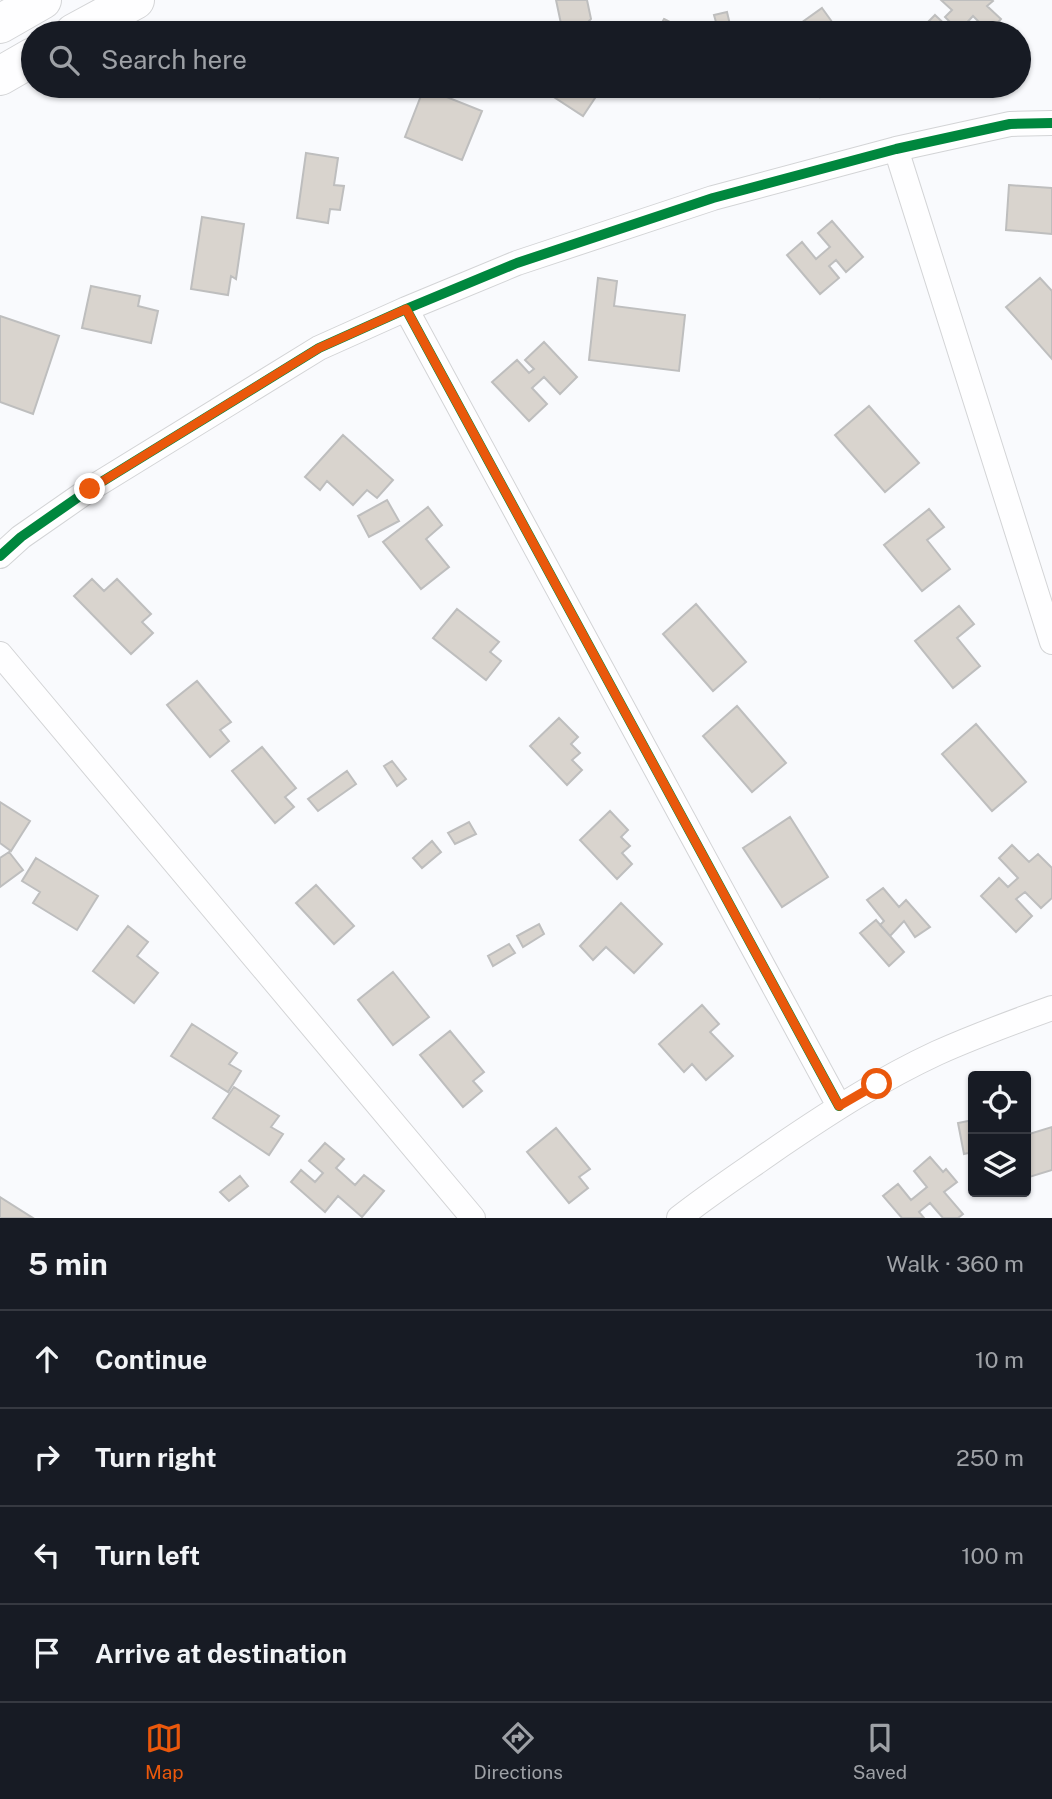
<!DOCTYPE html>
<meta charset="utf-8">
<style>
body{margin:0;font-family:"Public Sans",sans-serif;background:#20242c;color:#f1f3f6}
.controls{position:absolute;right:21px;bottom:21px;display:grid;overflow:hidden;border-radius:7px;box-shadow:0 2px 5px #0004}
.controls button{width:63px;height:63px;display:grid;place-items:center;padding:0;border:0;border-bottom:2px solid #363941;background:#171b24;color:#f1f3f6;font:35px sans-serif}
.stop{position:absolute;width:21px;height:21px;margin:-16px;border:5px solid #ea580c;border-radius:50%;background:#fff}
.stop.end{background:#ea580c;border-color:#fff;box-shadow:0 2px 7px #0008}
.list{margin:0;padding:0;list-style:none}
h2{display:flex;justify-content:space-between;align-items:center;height:91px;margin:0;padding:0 28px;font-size:30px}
h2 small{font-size:23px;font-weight:400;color:#9ea1a6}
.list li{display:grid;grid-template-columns:46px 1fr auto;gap:21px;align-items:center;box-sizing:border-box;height:98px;padding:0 28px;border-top:2px solid #363941}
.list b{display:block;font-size:26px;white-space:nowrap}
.list em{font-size:23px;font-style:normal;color:#9ea1a6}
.icon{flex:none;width:38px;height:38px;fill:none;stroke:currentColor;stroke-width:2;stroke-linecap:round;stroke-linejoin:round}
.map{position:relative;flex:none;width:1052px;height:1218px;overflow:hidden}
.search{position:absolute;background:#171b24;box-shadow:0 2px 5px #0004;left:21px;right:21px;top:21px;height:77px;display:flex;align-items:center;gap:18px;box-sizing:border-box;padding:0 24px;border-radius:38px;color:#9ea1a6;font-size:26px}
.sheet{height:483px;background:#171b24}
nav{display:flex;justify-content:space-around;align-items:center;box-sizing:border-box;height:98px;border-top:2px solid #363941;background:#171b24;font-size:19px;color:#9ea1a6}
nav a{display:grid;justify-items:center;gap:4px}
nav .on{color:#ea580c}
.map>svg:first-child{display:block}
</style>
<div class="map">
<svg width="1052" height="1218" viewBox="0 0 1052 1218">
<rect width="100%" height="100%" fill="#f9fafd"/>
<path fill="#d9d4ce" stroke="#bebebe" stroke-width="2" d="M 556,0 L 587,0 L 591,19 L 580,30 L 563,33 Z
M 941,0 L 992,0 L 993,1 L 987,6 L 1001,19 L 989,32 L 973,16 L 959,31 L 945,17 L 952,10 Z
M 822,8 L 840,33 L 787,33 Z
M 727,12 L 732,33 L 719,33 L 714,15 Z
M 935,15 L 954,33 L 925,33 L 921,29 Z
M 664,19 L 691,33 L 656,33 Z
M 537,86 L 603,86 L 583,116 Z
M 812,86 L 835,86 L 820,97 Z
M 424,88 L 482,111 L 462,160 L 405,137 Z
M 306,153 L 338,158 L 334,185 L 344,186 L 340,210 L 330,209 L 328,223 L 297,218 Z
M 1009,185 L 1052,188 L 1052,234 L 1006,230 Z
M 202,217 L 244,224 L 236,279 L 231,276 L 228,295 L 191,289 Z
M 832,221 L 863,257 L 846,272 L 836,260 L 829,266 L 839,278 L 820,294 L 787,255 L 802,242 L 816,259 L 830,247 L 818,233 Z
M 598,278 L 617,281 L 614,306 L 685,315 L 679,371 L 589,360 Z
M 1040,278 L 1052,291 L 1052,359 L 1006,307 Z
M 91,286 L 140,296 L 138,306 L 158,311 L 151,343 L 82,328 Z
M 0,316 L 59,336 L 33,414 L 0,402 Z
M 544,342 L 577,377 L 560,394 L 544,377 L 532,388 L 547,404 L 529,421 L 492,382 L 517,360 L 529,373 L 534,369 L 525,360 Z
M 869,406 L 919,463 L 885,492 L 835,435 Z
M 343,435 L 393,480 L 377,498 L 367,490 L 353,505 L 327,481 L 320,490 L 305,477 Z
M 387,500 L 399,521 L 369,537 L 358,516 Z
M 428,507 L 442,525 L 426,539 L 449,567 L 421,589 L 383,542 Z
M 929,509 L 944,527 L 927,540 L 950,569 L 922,591 L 884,545 Z
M 92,579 L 104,591 L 117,579 L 151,614 L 142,622 L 153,633 L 131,654 L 74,596 Z
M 696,604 L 746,662 L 713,691 L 663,634 Z
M 959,606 L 974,624 L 957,638 L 980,666 L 953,688 L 915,641 Z
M 457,609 L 499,642 L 490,652 L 501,661 L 486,680 L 433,638 Z
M 197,681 L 231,722 L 220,730 L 229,741 L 210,757 L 167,705 Z
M 737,706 L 786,763 L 752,792 L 703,736 Z
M 559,718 L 578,737 L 571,744 L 580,753 L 572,760 L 582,770 L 567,785 L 530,746 Z
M 976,724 L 1026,782 L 992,811 L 942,754 Z
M 262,747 L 296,788 L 285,797 L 294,807 L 275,823 L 232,771 Z
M 392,761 L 406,779 L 397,786 L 384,766 Z
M 347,771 L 356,784 L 318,811 L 308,799 Z
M 0,802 L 30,821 L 11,851 L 0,843 Z
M 610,811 L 628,830 L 621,837 L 630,846 L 622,853 L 632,864 L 617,879 L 580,840 Z
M 790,817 L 828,877 L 782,907 L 743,848 Z
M 469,822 L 476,834 L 455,844 L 448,833 Z
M 432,841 L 441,852 L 422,868 L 413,858 Z
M 1012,845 L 1029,862 L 1038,854 L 1052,868 L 1052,898 L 1041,908 L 1025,892 L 1016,899 L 1032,916 L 1016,932 L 981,896 L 999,878 L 1008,887 L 1018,878 L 999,858 Z
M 9,852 L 23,870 L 0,887 L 0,858 Z
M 36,858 L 98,896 L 77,930 L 33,903 L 40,892 L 22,881 Z
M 316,885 L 354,926 L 334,944 L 296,903 Z
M 883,888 L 899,907 L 906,900 L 930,927 L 915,937 L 904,921 L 890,936 L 880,925 L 884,921 L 867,900 Z
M 621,903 L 662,944 L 634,973 L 606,947 L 593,960 L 580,946 Z
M 876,920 L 904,952 L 889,966 L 860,933 Z
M 539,924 L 544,934 L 523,947 L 517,936 Z
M 128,926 L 148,942 L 137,956 L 158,973 L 134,1003 L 93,971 Z
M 509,944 L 515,953 L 493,966 L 488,956 Z
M 393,972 L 429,1017 L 393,1045 L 358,1000 Z
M 702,1005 L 719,1024 L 710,1032 L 733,1056 L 706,1080 L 692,1064 L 684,1072 L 659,1044 Z
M 192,1024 L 237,1053 L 229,1064 L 241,1071 L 228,1092 L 171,1056 Z
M 450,1031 L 484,1072 L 473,1081 L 482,1091 L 463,1107 L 420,1055 Z
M 234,1087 L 279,1116 L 271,1127 L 283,1134 L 269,1155 L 213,1118 Z
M 973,1120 L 973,1152 L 964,1154 L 958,1123 Z
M 1052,1127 L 1052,1170 L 1026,1178 L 1026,1135 Z
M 556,1128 L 590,1169 L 579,1177 L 588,1188 L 569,1203 L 527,1152 Z
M 325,1143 L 344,1159 L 336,1168 L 355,1185 L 364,1175 L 384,1191 L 362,1217 L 338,1196 L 325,1212 L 291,1182 L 301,1170 L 315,1182 L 323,1173 L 309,1161 Z
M 930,1157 L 943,1172 L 946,1169 L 957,1182 L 944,1192 L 963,1214 L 958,1218 L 943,1218 L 930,1203 L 919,1212 L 924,1218 L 902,1218 L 883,1196 L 898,1184 L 911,1200 L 927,1187 L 914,1171 Z
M 240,1176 L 248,1186 L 229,1201 L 220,1192 Z
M 0,1197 L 33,1218 L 0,1218 Z"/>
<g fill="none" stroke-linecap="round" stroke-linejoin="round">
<defs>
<path id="minor" d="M 896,149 L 1052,642
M 406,309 L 839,1106
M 0,556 L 21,537 L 90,489 L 319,348 L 406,309 L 517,263 L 713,198 L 896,149 L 1010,124 L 1052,123
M 0,654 L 473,1218
M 679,1218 C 712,1192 746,1170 780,1146 C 830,1112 881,1079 937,1053 C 975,1036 1013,1022 1052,1008"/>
<path id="primary" d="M 0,24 L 42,0
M 74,33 L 135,0
M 0,76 L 33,57"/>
</defs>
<use href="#minor" stroke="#d3d4d6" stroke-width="26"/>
<use href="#primary" stroke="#d3d4d6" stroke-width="40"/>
<use href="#minor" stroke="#fefeff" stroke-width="24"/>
<use href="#primary" stroke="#fefeff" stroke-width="38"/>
<defs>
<path id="cycleway" d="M 406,309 L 839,1106
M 0,556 L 21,537 L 90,489 L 319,348 L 406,309 L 517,263 L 713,198 L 896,149 L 1010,124 L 1052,123"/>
</defs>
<use href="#cycleway" stroke="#fff" stroke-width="15"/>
<use href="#cycleway" stroke="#00873e" stroke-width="10"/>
</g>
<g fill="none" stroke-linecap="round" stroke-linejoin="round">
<path stroke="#ea580c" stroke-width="9" d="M 90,489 L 319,348 L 406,309 L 839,1106 L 877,1084"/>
</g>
</svg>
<div class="controls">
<button><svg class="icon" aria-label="locate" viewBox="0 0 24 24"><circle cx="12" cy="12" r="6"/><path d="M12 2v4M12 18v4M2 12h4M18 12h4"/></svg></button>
<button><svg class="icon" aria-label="layers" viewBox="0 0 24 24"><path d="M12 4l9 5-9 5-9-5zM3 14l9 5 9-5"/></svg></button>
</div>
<div class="stop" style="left:877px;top:1084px"></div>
<div class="stop end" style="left:90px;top:489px"></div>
<div class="search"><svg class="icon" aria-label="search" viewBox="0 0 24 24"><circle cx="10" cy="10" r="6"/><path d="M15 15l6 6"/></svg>Search here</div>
</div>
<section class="sheet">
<h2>5 min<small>Walk · 360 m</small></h2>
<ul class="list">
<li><svg class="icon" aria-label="ahead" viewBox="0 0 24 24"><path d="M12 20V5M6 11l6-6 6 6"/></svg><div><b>Continue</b></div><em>10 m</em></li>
<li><svg class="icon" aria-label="right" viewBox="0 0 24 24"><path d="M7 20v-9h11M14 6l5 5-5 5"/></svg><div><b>Turn right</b></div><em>250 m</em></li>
<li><svg class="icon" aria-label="left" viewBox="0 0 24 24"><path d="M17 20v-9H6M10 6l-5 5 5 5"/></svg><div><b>Turn left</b></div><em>100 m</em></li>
<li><svg class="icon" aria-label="arrive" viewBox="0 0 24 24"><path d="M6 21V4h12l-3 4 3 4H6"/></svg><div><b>Arrive at destination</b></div></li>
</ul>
</section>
<nav>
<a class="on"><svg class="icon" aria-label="map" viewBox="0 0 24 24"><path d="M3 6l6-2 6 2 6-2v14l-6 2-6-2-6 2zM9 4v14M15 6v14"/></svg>Map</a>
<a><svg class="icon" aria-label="directions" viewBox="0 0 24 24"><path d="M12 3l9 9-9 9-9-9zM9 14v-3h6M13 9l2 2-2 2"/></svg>Directions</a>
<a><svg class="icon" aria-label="saved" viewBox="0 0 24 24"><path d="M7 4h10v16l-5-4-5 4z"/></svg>Saved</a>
</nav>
